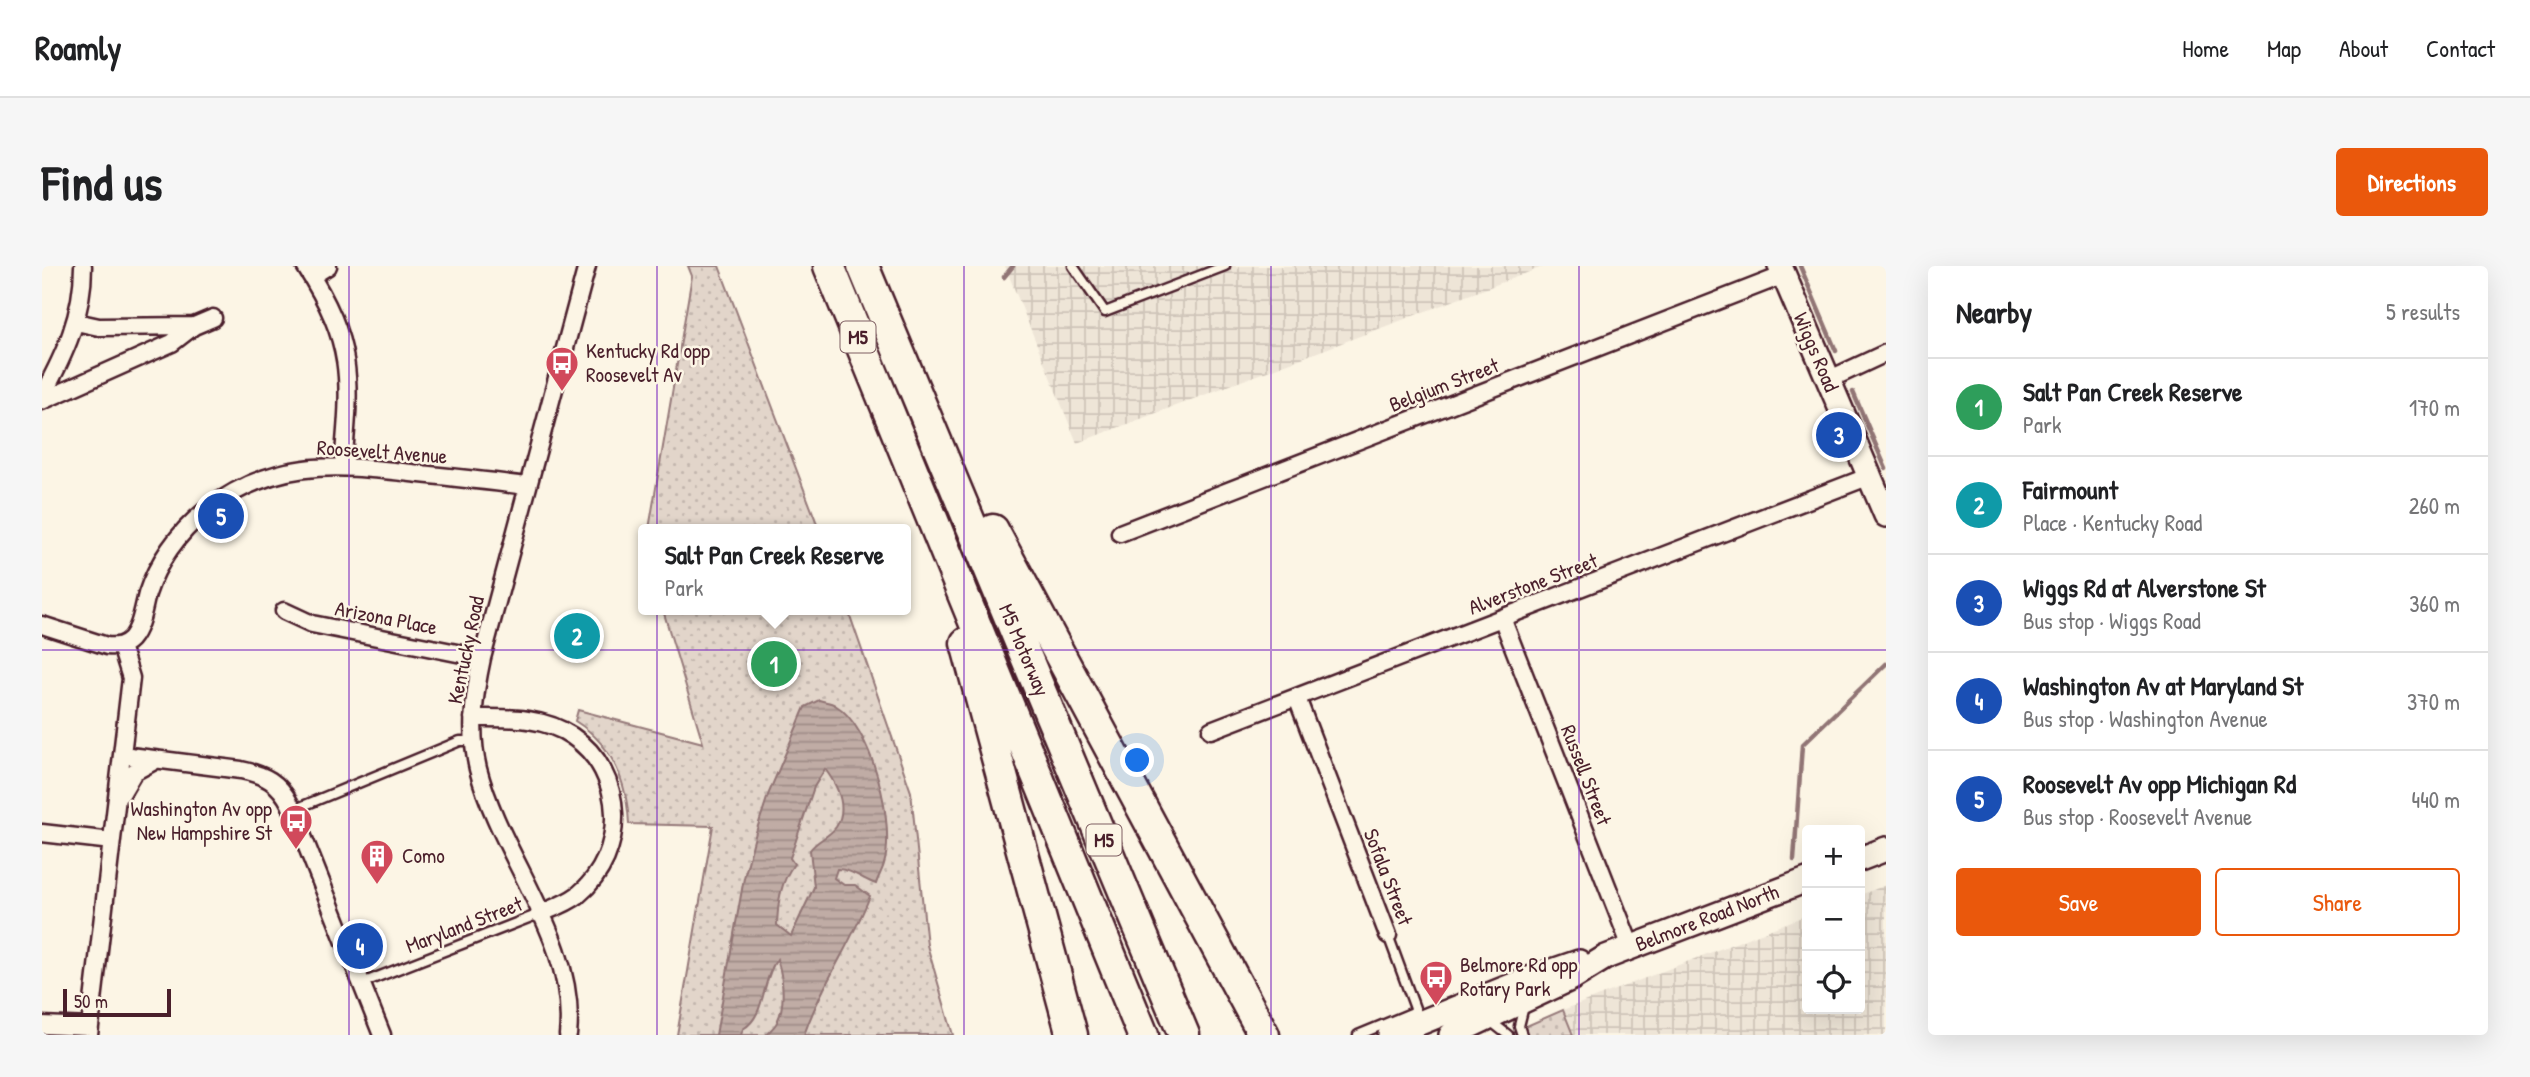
<!DOCTYPE html>
<meta charset="utf-8">
<style>
body{margin:0;font-family:"Patrick Hand",sans-serif;background:#f6f6f6;color:#202124}
.controls{position:absolute;right:21px;bottom:21px;display:grid;overflow:hidden;border-radius:7px;box-shadow:0 7px 28px #0002}
.controls button{width:63px;height:63px;display:grid;place-items:center;padding:0;border:0;border-bottom:2px solid #e0e0e0;background:#fff;color:#202124;font:35px sans-serif}
.scale{position:absolute;left:21px;bottom:18px;width:108px;box-sizing:border-box;padding-left:7px;border:4px solid #4a1f2b;border-top:0;font-size:19px;line-height:24px;white-space:nowrap;color:#4a1f2b;-webkit-text-stroke:5px #fcf5e5;paint-order:stroke}
.you{position:absolute;left:1096px;top:495px;width:24px;height:24px;margin:-18px;border:5px solid #fff;border-radius:50%;background:#1a73e8;box-shadow:0 0 0 10px #1a73e833}
.badge{display:grid;place-items:center;width:46px;height:46px;border-radius:50%;background:#ea580c;color:#fff;font-size:23px;font-weight:700}
.pin{position:absolute;translate:-50% -50%;border:4px solid #fff;box-shadow:0 2px 7px #0006}
.popup{position:absolute;left:596px;top:258px;width:273px;height:91px;box-sizing:border-box;display:grid;place-content:center;border-radius:7px;background:#fff;filter:drop-shadow(0 2px 5px #0005);font-size:23px;white-space:nowrap;color:#757577}
.popup b{font-size:26px;color:#202124}
.popup::after{content:'';position:absolute;left:50%;top:100%;margin-left:-14px;border:14px solid transparent;border-top-color:#fff}
.list{margin:0;padding:0;list-style:none}
h2{display:flex;justify-content:space-between;align-items:center;height:91px;margin:0;padding:0 28px;font-size:30px}
h2 small{font-size:23px;font-weight:400;color:#757577}
.list li{display:grid;grid-template-columns:46px 1fr auto;gap:21px;align-items:center;box-sizing:border-box;height:98px;padding:0 28px;border-top:2px solid #e0e0e0}
.list b{display:block;font-size:26px;white-space:nowrap}
.list p{margin:0;font-size:23px;white-space:nowrap;color:#757577}
.list em{font-size:23px;font-style:normal;color:#757577}
.actions{display:flex;gap:14px;padding:21px 28px}
.actions a{flex:1;padding:16px 0;border:2px solid #ea580c;border-radius:7px;text-align:center;font-size:24px;color:#ea580c}
.actions .main{background:#ea580c;color:#fff}
.icon{flex:none;width:38px;height:38px;fill:none;stroke:currentColor;stroke-width:2;stroke-linecap:round;stroke-linejoin:round}
.map{position:relative;flex:none;width:1844px;height:769px;overflow:hidden;border-radius:7px}
header{display:flex;align-items:center;gap:42px;box-sizing:border-box;height:98px;padding:0 35px;background:#fff;border-bottom:2px solid #e0e0e0}
header strong{font-size:33px}
nav{display:flex;gap:38px;margin-inline-start:auto;font-size:24px}
.intro{display:flex;align-items:center;justify-content:space-between;box-sizing:border-box;height:168px;padding:0 42px}
h1{margin:0;font-size:49px}
.button{padding:18px 32px;border-radius:7px;background:#ea580c;color:#fff;font-size:24px;font-weight:700}
main{display:flex;gap:42px;padding:0 42px}
aside{flex:1;background:#fff;border-radius:7px;box-shadow:0 7px 28px #0002}
.map>svg:first-child{display:block}
</style>
<header>
<strong>Roamly</strong>
<nav><a>Home</a><a>Map</a><a>About</a><a>Contact</a></nav>
</header>
<div class="intro"><h1>Find us</h1><a class="button">Directions</a></div>
<main>
<div class="map">
<svg width="1844" height="769" viewBox="0 0 1844 769">
<defs>
<pattern id="industrial-grid" width="8" height="8" patternUnits="userSpaceOnUse" patternTransform="scale(1.75)"><rect width="8" height="8" fill="#eee5d7"/><path d="M0 4h8M4 0v8" fill="none" stroke="#cec4b9"/></pattern>
<pattern id="park-dots" width="8" height="8" patternUnits="userSpaceOnUse" patternTransform="scale(1.75)"><rect width="8" height="8" fill="#e2d5ca"/><path d="M2 2h.1M6 6h.1" fill="none" stroke="#c3b6ae" stroke-width="1.8" stroke-linecap="round"/></pattern>
<pattern id="water-rules" width="6" height="5" patternUnits="userSpaceOnUse" patternTransform="scale(1.75)"><rect width="6" height="5" fill="#c0aca5"/><path d="M0 2.5h6" fill="none" stroke="#9e8b87"/></pattern>
</defs>
<rect width="100%" height="100%" fill="#fcf5e5"/>
<filter id="ink" filterUnits="userSpaceOnUse"><feTurbulence type="fractalNoise" baseFrequency=".0143" numOctaves="2"/><feDisplacementMap in="SourceGraphic" scale="14" xChannelSelector="R" yChannelSelector="G"/><feConvolveMatrix kernelMatrix="1 2 1 2 8 2 1 2 1" color-interpolation-filters="sRGB"/></filter>
<g filter="url(#ink)">
<path fill="url(#industrial-grid)" d="M 963,0 L 1503,0 L 1035,177 Z
M 1844,619 L 1844,769 L 1531,769 L 1521,744 L 1765,649 L 1765,743 L 1818,743 L 1818,629 Z"/>
<path fill="url(#park-dots)" stroke="#967a7a" stroke-width="2" d="M 646,0 L 677,0 L 777,263 L 607,263 L 650,10 Z
M 621,344 L 806,344 L 869,526 L 885,679 L 911,769 L 635,769 L 671,560 L 587,558 C 585,516 570,478 533,455 L 536,444 L 661,477 Z
M 1521,744 L 1531,769 L 1464,769 Z"/>
<path fill="url(#water-rules)" stroke="#917474" stroke-width="2" fill-rule="evenodd" d="M 777,434 C 782,436 789,436 793,439 C 830,460 854,559 842,598 C 840,605 836,611 834,618 C 820,613 809,603 795,603 L 792,612 L 802,619 L 813,619 L 828,630 C 809,678 779,720 762,769 L 724,769 C 727,765 733,761 735,756 C 744,738 741,711 735,693 C 719,715 724,750 701,763 L 699,769 L 674,769 L 702,612 L 714,566 L 726,529 L 763,441 ZM 783,503 C 795,519 807,541 794,561 C 787,571 775,574 768,584 L 772,621 L 749,670 L 735,659 C 736,636 738,617 752,598 L 748,592 L 772,521 Z"/>
<g fill="none" stroke-linecap="round" stroke-linejoin="round">
<path stroke="#917474" stroke-width="4.5" d="M 1758,0 L 1794,85
M 962,11 L 971,0
M 1811,126 L 1844,203
M 1752,594 L 1760,479 L 1844,398"/>
<defs>
<path id="service" d="M 1031,0 L 1063,46 L 1183,0
M 251,544 L 418,475 L 431,475
M 320,717 L 497,648
M 1447,754 L 1466,769
M 1316,769 L 1374,745 L 1346,669
M 1480,769 L 1477,760 L 1482,740"/>
<path id="minor" d="M 263,0 C 312,77 309,112 301,199
M 270,10 L 286,0
M 34,56 L 57,61 L 152,60
M 1786,114 L 1844,87
M 0,130 C 23,88 41,49 41,0
M 0,135 L 130,77 L 152,60 L 171,52
M 1078,267 L 1742,9
M 242,345 L 270,358 L 440,392
M 1460,352 L 1589,681
M 0,359 L 65,380 C 75,381 82,380 89,373 C 99,361 101,343 105,328 C 115,297 136,267 162,246 C 230,193 289,198 369,207 C 408,211 446,215 485,220
M 1255,432 L 1346,669
M 431,452 C 465,452 501,450 530,470 C 584,506 586,588 536,629 C 524,638 511,642 497,648
M 1169,464 L 1828,210
M 80,489 L 199,504 C 223,509 237,516 248,538 L 340,769
M 79,528 L 92,506 L 114,494
M 0,567 L 70,575
M 0,759 L 48,761
M 47,769 L 89,412 L 79,380
M 526,769 C 536,675 459,592 436,503 C 427,465 432,429 440,392 L 545,0"/>
<path id="secondary" d="M 1738,0 L 1844,249
M 1818,593 L 1844,583
M 1348,769 L 1484,714 L 1537,696
M 1409,769 L 1530,712 L 1564,691 L 1765,614"/>
<path id="motorway" d="M 787,0 L 1101,769
M 821,0 L 1142,769
M 951,264 L 1222,769
M 924,377 L 1030,769"/>
</defs>
<use href="#service" stroke="#4a1f2b" stroke-width="13"/>
<use href="#minor" stroke="#4a1f2b" stroke-width="21"/>
<use href="#secondary" stroke="#4a1f2b" stroke-width="28"/>
<use href="#motorway" stroke="#4a1f2b" stroke-width="35"/>
<use href="#service" stroke="#fcf5e5" stroke-width="8"/>
<use href="#minor" stroke="#fcf5e5" stroke-width="16"/>
<use href="#secondary" stroke="#fcf5e5" stroke-width="23"/>
<use href="#motorway" stroke="#fcf5e5" stroke-width="30"/>
</g>
</g>
<path fill="none" stroke="#7b2cbf" stroke-width="2" stroke-opacity="0.55" d="M 307,0 L 307,769M 615,0 L 615,769M 922,0 L 922,769M 1229,0 L 1229,769M 1537,0 L 1537,769M 0,384 L 1844,384"/>
<defs>
<symbol id="bus-pin" viewBox="-11 -11 22 30"><path d="M0 17L-7.5 6A9.5 9.5 0 1 1 7.5 6Z" fill="#d1495b" stroke="#fcf5e5"/><path d="M-5-6H5V4H4V6H2V4H-2V6H-4V4H-5ZM-3.5-4V0h7V-4ZM-3.5 1.2v1.5H-2V1.2ZM2 1.2v1.5H3.5V1.2Z" fill="#fff"/></symbol>
<symbol id="building-pin" viewBox="-11 -11 22 30"><path d="M0 17L-7.5 6A9.5 9.5 0 1 1 7.5 6Z" fill="#d1495b" stroke="#fcf5e5"/><path d="M-4-6H4V6H1V3H-1V6H-4ZM-2.5-4.3h1.7v1.8h-1.7ZM.8-4.3h1.7v1.8H.8ZM-2.5-1h1.7V.8h-1.7ZM.8-1h1.7V.8H.8Z" fill="#fff"/></symbol>
</defs>
<g fill-rule="evenodd">
<use href="#bus-pin" x="501" y="78" width="38" height="52"/>
<use href="#bus-pin" x="235" y="536" width="38" height="52"/>
<use href="#building-pin" x="316" y="571" width="38" height="52"/>
<use href="#bus-pin" x="1375" y="692" width="38" height="52"/>
</g>
<g text-anchor="middle" stroke-width="5" stroke-linejoin="round" paint-order="stroke">
<g fill="#fcf5e5" stroke="#7f5f63" stroke-width="2">
<rect x="798.5" y="55.5" width="35" height="31" rx="5"/>
<rect x="1044.5" y="558.5" width="35" height="31" rx="5"/>
</g>
<g font-size="19" font-weight="bold" fill="#4a1f2b">
<text x="816" y="78">M5</text>
<text x="1062" y="581">M5</text>
</g>
<g font-size="21" fill="#4a1f2b" stroke="#fcf5e5" text-anchor="start">
<text x="544" y="92">Kentucky Rd opp<tspan x="544" dy="24">Roosevelt Av</tspan></text>
<text x="230" y="550" text-anchor="end">Washington Av opp<tspan x="230" dy="24">New Hampshire St</tspan></text>
<text x="360" y="597">Como</text>
<text x="1418" y="706">Belmore Rd opp<tspan x="1418" dy="24">Rotary Park</tspan></text>
</g>
<g font-size="21" fill="#4a1f2b" stroke="#fcf5e5">
<text transform="translate(1774 86) rotate(67)" y="7">Wiggs Road</text>
<text transform="translate(1402 119) rotate(-21)" y="7">Belgium Street</text>
<text transform="translate(340 186) rotate(4)" y="7">Roosevelt Avenue</text>
<text transform="translate(1491 318) rotate(-21)" y="7">Alverstone Street</text>
<text transform="translate(344 352) rotate(11)" y="7">Arizona Place</text>
<text transform="translate(424 384) rotate(-78)" y="7">Kentucky Road</text>
<text transform="translate(982 384) rotate(67)" y="7">M5 Motorway</text>
<text transform="translate(1544 509) rotate(69)" y="7">Russell Street</text>
<text transform="translate(1346 611) rotate(69)" y="7">Sofala Street</text>
<text transform="translate(1665 652) rotate(-21)" y="7">Belmore Road North</text>
<text transform="translate(422 659) rotate(-21)" y="7">Maryland Street</text>
</g>
</g>
</svg>
<div class="controls">
<button>+</button>
<button>−</button>
<button><svg class="icon" aria-label="locate" viewBox="0 0 24 24"><circle cx="12" cy="12" r="6"/><path d="M12 2v4M12 18v4M2 12h4M18 12h4"/></svg></button>
</div>
<div class="scale">50 m</div>
<div class="you"></div>
<div class="pin badge" style="left:732px;top:398px;background:#2e9e5b">1</div>
<div class="popup"><b>Salt Pan Creek Reserve</b>Park</div>
<div class="pin badge" style="left:535px;top:370px;background:#0f9aa8">2</div>
<div class="pin badge" style="left:1797px;top:169px;background:#1a4fb4">3</div>
<div class="pin badge" style="left:318px;top:680px;background:#1a4fb4">4</div>
<div class="pin badge" style="left:179px;top:250px;background:#1a4fb4">5</div>
</div>
<aside>
<h2>Nearby<small>5 results</small></h2>
<ul class="list">
<li><span class="badge" style="background:#2e9e5b">1</span><div><b>Salt Pan Creek Reserve</b><p>Park</p></div><em>170 m</em></li>
<li><span class="badge" style="background:#0f9aa8">2</span><div><b>Fairmount</b><p>Place · Kentucky Road</p></div><em>260 m</em></li>
<li><span class="badge" style="background:#1a4fb4">3</span><div><b>Wiggs Rd at Alverstone St</b><p>Bus stop · Wiggs Road</p></div><em>360 m</em></li>
<li><span class="badge" style="background:#1a4fb4">4</span><div><b>Washington Av at Maryland St</b><p>Bus stop · Washington Avenue</p></div><em>370 m</em></li>
<li><span class="badge" style="background:#1a4fb4">5</span><div><b>Roosevelt Av opp Michigan Rd</b><p>Bus stop · Roosevelt Avenue</p></div><em>440 m</em></li>
</ul>
<div class="actions"><a class="main">Save</a><a>Share</a></div>
</aside>
</main>
